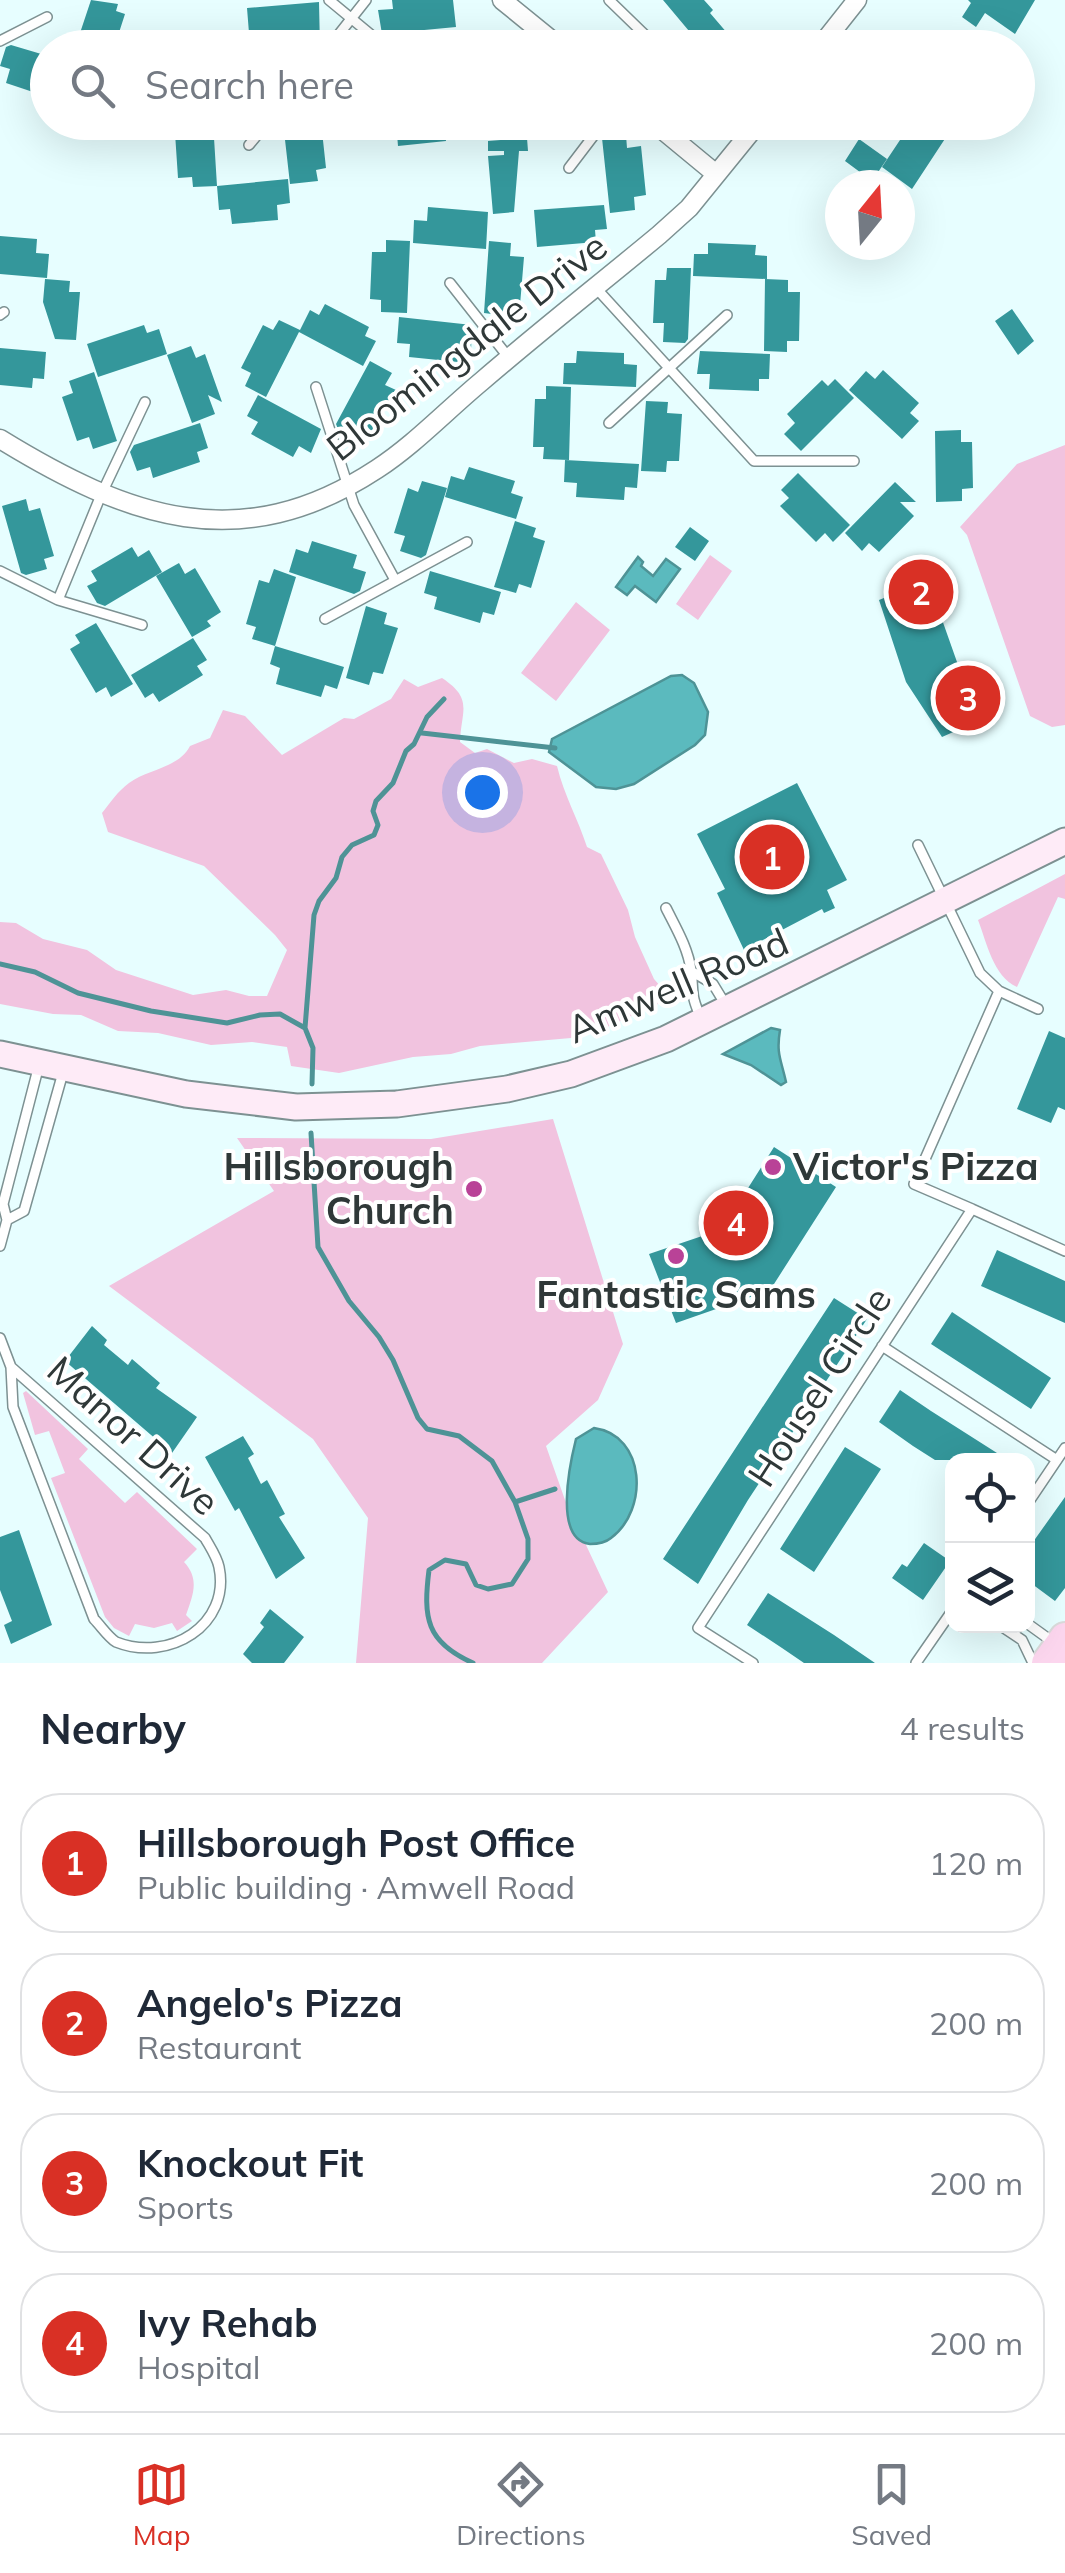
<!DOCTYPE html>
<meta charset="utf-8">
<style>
body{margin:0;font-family:Mulish,sans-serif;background:#f6f6f7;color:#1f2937}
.controls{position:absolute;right:30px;bottom:30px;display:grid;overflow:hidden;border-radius:20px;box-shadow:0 10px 40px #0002}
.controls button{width:90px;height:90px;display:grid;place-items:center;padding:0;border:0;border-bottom:2px solid #e0e1e3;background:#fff;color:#1f2937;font:50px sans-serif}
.compass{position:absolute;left:825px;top:170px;width:90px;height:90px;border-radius:50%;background:#fff;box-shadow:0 10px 40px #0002;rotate:18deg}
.you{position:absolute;left:482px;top:792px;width:35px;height:35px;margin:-25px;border:8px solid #fff;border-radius:50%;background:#1a73e8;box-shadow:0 0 0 15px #1a73e833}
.badge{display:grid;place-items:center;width:65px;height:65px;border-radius:50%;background:#d93025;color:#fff;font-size:32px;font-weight:700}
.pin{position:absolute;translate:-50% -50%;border:5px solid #fff;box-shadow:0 2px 10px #0006}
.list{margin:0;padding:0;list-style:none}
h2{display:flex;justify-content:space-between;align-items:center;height:130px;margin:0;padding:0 40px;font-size:42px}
h2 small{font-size:32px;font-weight:400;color:#747a83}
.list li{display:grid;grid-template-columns:65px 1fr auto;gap:30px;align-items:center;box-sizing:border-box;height:140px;margin:0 20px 20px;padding:0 20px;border:2px solid #e0e1e3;border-radius:40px}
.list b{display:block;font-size:38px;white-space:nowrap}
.list p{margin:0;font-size:32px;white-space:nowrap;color:#747a83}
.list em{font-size:32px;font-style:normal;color:#747a83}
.icon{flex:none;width:55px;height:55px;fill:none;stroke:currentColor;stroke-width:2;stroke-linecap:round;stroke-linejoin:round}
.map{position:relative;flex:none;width:1065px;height:1663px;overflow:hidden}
.search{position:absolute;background:#fff;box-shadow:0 10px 40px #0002;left:30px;right:30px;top:30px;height:110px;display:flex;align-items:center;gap:25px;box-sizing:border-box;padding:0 35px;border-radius:55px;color:#747a83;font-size:38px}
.sheet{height:770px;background:#fff}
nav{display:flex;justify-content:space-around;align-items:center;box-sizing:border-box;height:140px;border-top:2px solid #e0e1e3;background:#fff;font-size:28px;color:#747a83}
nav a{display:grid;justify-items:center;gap:5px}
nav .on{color:#d93025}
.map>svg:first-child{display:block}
</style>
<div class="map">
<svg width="1065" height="1663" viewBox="0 0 1065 1663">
<rect width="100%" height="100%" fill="#e7feff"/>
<path fill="#f1c3df" d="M 1065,445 L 1065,725 L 1052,727 L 1030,716 L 967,535 L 960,527 L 1017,464 Z
M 710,555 L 732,571 L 698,620 L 676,604 Z
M 576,602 L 610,630 L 556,701 L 521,673 Z
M 442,678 C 474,699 461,711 460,742 L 475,753 L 487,749 L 514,763 L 532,759 L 557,766 C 564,795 578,819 587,847 L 601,854 L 628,910 L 635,937 L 654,979 L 668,995 L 658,1004 L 601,1030 L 571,1038 L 480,1046 L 451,1054 L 413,1057 L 339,1073 L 291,1066 L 287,1047 L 252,1042 L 211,1045 L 158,1033 L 118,1031 L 81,1015 L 53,1014 L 0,1004 L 0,922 L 16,923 L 43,939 L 87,950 L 116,970 L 193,995 L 226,990 L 249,996 L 267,996 L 287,950 L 275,935 L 204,866 L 108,832 L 102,813 C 110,803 118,791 129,783 C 148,769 179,768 190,746 L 210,738 L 223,710 L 245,716 L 282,755 L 344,718 L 354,719 L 391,699 L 404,679 L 418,687 Z
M 1065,874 L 1065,899 L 1058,897 L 1017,987 C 993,976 987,943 978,920 Z
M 553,1119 L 623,1344 L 598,1400 L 546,1446 L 565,1500 L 608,1592 L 542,1663 L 356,1663 L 368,1518 L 313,1439 L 109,1286 L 274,1191 L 237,1138 L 431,1139 Z
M 26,1391 L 88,1449 L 79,1459 L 125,1503 L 137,1492 L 197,1549 L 184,1562 C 200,1579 193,1595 186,1615 L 192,1621 L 177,1631 L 172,1623 L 154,1628 L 135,1624 L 129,1636 L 114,1628 L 105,1617 L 51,1478 L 65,1473 L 49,1431 L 35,1435 L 23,1393 Z"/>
<path fill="#5bbabe" stroke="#4e9396" stroke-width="2.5" d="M 638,557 L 643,562 L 641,566 L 653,576 L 666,559 L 680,569 L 656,602 L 635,586 L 627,595 L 616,587 Z
M 682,675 L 694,683 L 708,712 L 705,735 L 695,745 L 634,784 L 616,789 L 596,787 L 549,752 L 552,739 L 671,676 Z
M 771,1028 L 780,1030 C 776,1054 781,1059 786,1082 L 781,1085 L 751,1065 L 723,1054 Z
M 594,1428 C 646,1435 649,1510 611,1538 C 605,1543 598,1544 590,1544 C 553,1540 570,1463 576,1439 Z"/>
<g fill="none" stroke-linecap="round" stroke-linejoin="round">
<path stroke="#4e9396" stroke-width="5" d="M 422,733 L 555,748
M 0,964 L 35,972 L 78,993 L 151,1011 L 227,1023 L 260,1015 L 280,1014 L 305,1028 L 313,1048 L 312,1084
M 305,1028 L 314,915 L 319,901 L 336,878 L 342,857 L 352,845 L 374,835 L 378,825 L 373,811 L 376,801 L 393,783 L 406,751 L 414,744 L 427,717 L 444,699
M 311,1133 L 318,1247 L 349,1301 L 379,1337 L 393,1360 L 418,1418 L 427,1429 L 459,1436 L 492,1461 L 515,1502 L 528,1539 L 528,1559 L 512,1584 L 488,1589 L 476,1585 L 466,1564 L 445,1560 L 429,1570 C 423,1618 426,1642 473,1663
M 515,1502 L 555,1489"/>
</g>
<path fill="#34979b" d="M 91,0 L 118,4 L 116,11 L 125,14 L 114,48 L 75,48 Z
M 392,0 L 453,0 L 456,27 L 382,34 L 378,10 L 393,9 Z
M 663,0 L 704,0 L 713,10 L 710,13 L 740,48 L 698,48 L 686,34 L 689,31 Z
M 968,0 L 1035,0 L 1015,34 L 985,13 L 976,27 L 962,17 L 971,3 Z
M 319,2 L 320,48 L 302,48 L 301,42 L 262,45 L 261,32 L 249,33 L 247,8 Z
M 11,45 L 48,56 L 48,97 L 6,83 L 10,69 L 0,66 L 6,47 Z
M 189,122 L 213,122 L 217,186 L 193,187 L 192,177 L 178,178 L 175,133 L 189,131 Z
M 283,122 L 321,122 L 326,168 L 316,170 L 318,181 L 290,184 Z
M 396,122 L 444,122 L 446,141 L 398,146 Z
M 515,122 L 567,122 L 567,132 L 516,136 Z
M 912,122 L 956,122 L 912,189 L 882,167 Z
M 626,135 L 627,148 L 641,146 L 646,195 L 634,197 L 635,210 L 610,213 L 602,138 Z
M 527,138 L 528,151 L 519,151 L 514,212 L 493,214 L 488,156 L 504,155 L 504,151 L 488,151 L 488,141 Z
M 859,139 L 887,159 L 872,181 L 845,161 Z
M 288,179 L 290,203 L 277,205 L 278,220 L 232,224 L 230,209 L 219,210 L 217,186 Z
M 604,205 L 607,229 L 595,230 L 596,242 L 537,247 L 534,210 Z
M 428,207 L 488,212 L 486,249 L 413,243 L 414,220 L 427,221 Z
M 0,236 L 37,239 L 36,253 L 49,254 L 47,278 L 0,274 Z
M 386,240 L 410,241 L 407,313 L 381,312 L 381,300 L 370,299 L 372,252 L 386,252 Z
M 489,241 L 511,243 L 510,256 L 524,257 L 520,305 L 508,305 L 507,316 L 484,313 Z
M 708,243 L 756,245 L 755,255 L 767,256 L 767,279 L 693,276 L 694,254 L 708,254 Z
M 667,268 L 691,268 L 688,339 L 685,343 L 663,342 L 664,323 L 653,323 L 655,280 L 666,280 Z
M 45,279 L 70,281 L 69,292 L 80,292 L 76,340 L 55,339 L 43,302 Z
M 765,279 L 788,280 L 788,292 L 800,292 L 799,341 L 787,341 L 787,352 L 764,351 Z
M 325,304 L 369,327 L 365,336 L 376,341 L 363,366 L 299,332 L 266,397 L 245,386 L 251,373 L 241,368 L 263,325 L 273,330 L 279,320 L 300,330 L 310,310 L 319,315 Z
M 1012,309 L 1034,341 L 1018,355 L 995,321 Z
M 399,317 L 472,325 L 471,351 L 459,350 L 458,362 L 409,357 L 410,344 L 397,343 Z
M 144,325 L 147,333 L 159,329 L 167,354 L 98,377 L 87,344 Z
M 191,346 L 196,358 L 205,354 L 222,402 L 208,395 L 215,414 L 192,423 L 167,355 Z
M 0,348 L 46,352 L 44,379 L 33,378 L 32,388 L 0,385 Z
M 577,351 L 624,353 L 624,364 L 637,365 L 636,387 L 563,384 L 564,363 L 576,363 Z
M 700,351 L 770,354 L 769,379 L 759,379 L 759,391 L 709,389 L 710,374 L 697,374 Z
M 370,361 L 392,373 L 385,385 L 396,390 L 372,433 L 364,429 L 357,440 L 338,429 L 336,424 Z
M 883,370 L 919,403 L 910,413 L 919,421 L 902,439 L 849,390 L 866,371 L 875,379 Z
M 94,372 L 117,441 L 93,449 L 89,437 L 77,441 L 62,397 L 73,393 L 69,381 Z
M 835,379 L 854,398 L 801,451 L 784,434 L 795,423 L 787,414 L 822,380 L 828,386 Z
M 546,386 L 571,387 L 569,460 L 543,459 L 544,447 L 533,447 L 535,399 L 546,399 Z
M 258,395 L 321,429 L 311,453 L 299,446 L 293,457 L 251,434 L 258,422 L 247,416 Z
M 646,401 L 668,402 L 667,413 L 682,414 L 679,461 L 667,461 L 666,472 L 641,471 Z
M 200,423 L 208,448 L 197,452 L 200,462 L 153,478 L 150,467 L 137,471 L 130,452 L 134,445 Z
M 961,430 L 961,442 L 972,442 L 973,488 L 962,489 L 962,501 L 936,502 L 935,431 Z
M 565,460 L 639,464 L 637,488 L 625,487 L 624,500 L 576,497 L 577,483 L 564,482 Z
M 469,467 L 515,481 L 511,493 L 523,497 L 516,519 L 445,497 L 451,476 L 464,480 Z
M 798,473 L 850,525 L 833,542 L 825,533 L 816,542 L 780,506 L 789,498 L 781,490 Z
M 422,481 L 447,488 L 426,555 L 421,558 L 400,551 L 405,536 L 394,533 L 408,488 L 418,492 Z
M 895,482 L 916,502 L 900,502 L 914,516 L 879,552 L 869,543 L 862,551 L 845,533 Z
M 26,499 L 29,511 L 40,508 L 54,556 L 44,559 L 47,569 L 26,575 L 21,573 L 2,506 Z
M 515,521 L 536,528 L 533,537 L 545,541 L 531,588 L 519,584 L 516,593 L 494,587 Z
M 690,527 L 709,541 L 695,561 L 675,547 Z
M 312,541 L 357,555 L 353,568 L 366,572 L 360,591 L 354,594 L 289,572 L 296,549 L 308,553 Z
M 132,547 L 138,557 L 149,550 L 162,572 L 105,606 L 97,603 L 87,586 L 97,581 L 91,571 Z
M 179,563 L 185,574 L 195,568 L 221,612 L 207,621 L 211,626 L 192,637 L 156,576 Z
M 274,569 L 296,577 L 275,646 L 252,639 L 256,627 L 246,624 L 259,580 L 269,583 Z
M 430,571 L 501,592 L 494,615 L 483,612 L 480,623 L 434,609 L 437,597 L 424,593 Z
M 928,580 L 957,662 L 994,714 L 942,737 L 906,682 L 879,600 Z
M 366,606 L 387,613 L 384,624 L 398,628 L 383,674 L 373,672 L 369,685 L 346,678 Z
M 96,623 L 133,684 L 111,697 L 106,687 L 96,693 L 70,649 L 80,643 L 75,635 Z
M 193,638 L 207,660 L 197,666 L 203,675 L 159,702 L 153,693 L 145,698 L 131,675 Z
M 275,646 L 344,667 L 337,689 L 325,685 L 321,697 L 276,684 L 280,668 L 270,664 Z
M 797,783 L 847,880 L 827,890 L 835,908 L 824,913 L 822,909 L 744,950 L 717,893 L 725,889 L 697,834 Z
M 1049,1031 L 1065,1038 L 1065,1110 L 1058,1107 L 1051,1123 L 1017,1109 Z
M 774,1147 L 836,1187 L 774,1284 L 759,1294 L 676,1323 L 649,1254 L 714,1232 L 726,1223 Z
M 997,1250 L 1065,1281 L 1065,1323 L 981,1286 Z
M 834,1298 L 867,1319 L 748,1500 L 698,1584 L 663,1559 Z
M 952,1312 L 1051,1378 L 1031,1409 L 931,1344 Z
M 92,1326 L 107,1340 L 104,1345 L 128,1365 L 132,1359 L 160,1383 L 156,1388 L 197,1417 L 172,1453 L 65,1361 Z
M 900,1390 L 931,1411 L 1008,1460 L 935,1460 L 913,1446 L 879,1422 Z
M 243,1436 L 254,1454 L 248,1458 L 261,1484 L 267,1480 L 285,1514 L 279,1517 L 305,1558 L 276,1579 L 239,1508 L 235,1511 L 205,1457 Z
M 845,1447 L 881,1469 L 814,1572 L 780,1549 Z
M 1065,1497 L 1065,1588 L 1055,1601 L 1028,1581 L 1028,1549 Z
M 19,1530 L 52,1625 L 11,1644 L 4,1625 L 12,1621 L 0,1590 L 0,1537 Z
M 924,1543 L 950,1561 L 923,1600 L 892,1578 L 902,1564 L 907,1567 Z
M 768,1593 L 834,1635 L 875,1663 L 804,1663 L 782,1648 L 747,1625 Z
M 270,1609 L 304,1637 L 284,1663 L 252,1663 L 243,1654 L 264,1627 L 260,1623 Z"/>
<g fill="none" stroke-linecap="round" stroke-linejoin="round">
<defs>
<path id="service" d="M 329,0 L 387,48
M 609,0 L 642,32 L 631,48
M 642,32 L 658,48
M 0,41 L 47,17
M 328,48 L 366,0
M 249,145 L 268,122
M 569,168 L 604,122
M 450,283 L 509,358
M 596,288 L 754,461 L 854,461
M 0,315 L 4,312
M 316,387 L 354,505 L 395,580
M 609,423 L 727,315
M 0,571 L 58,600 L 101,495 L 145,402
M 58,600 L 142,625
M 325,619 L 467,542
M 918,845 L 980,973 L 999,991 L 1038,1009
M 666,908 C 676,928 688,948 691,970 C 694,993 690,994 701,1018
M 691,971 L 713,984 L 727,1007
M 972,1209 L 914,1184 L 999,991
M 7,1220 L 24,1211 L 64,1069
M 0,1246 L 7,1220 L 3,1204 L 39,1065
M 0,1338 L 11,1367 L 13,1407 L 94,1619 C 101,1626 108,1637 116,1642 C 169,1663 231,1625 219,1567 C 217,1557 210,1547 205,1538 L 11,1367
M 882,1346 L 1057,1460
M 1028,1503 L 1065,1448
M 1028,1624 L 1053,1642
M 1001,1626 L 1022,1640 L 1033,1663
M 753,1663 L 698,1628 L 972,1209 L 1065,1251
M 916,1663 L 952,1611"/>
<path id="minor" d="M 502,0 L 561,48
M 819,48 L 857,0
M 653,122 L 716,174
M 0,439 C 127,517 240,559 377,469 C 414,445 447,410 482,381 C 540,331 600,284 659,235 L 689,208 L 759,122"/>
<path id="secondary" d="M 0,1054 L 186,1094 L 296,1107 L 397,1104 L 507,1089 L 571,1074 L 666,1039 L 1065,841"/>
<path id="primary" d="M 1047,1663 L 1065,1638"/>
</defs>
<use href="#service" stroke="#7d9192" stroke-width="12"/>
<use href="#minor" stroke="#7d9192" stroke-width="21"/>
<use href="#secondary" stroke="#7d9192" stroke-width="29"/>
<use href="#primary" stroke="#dadbdb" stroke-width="34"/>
<use href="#service" stroke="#fff" stroke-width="9"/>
<use href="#minor" stroke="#fff" stroke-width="18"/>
<use href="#secondary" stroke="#feebf7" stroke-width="25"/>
<use href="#primary" stroke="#fcd6ee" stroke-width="30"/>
</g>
<g fill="#b94297" stroke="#fff" stroke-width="4">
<circle cx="773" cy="1167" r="10"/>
<circle cx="474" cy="1189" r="10"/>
<circle cx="676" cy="1256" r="10"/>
</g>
<g text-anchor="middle" stroke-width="8" stroke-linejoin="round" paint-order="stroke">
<g font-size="38" fill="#2f3838" stroke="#fff">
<text transform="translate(467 347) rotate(-38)" y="13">Bloomingdale Drive</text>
<text transform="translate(678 986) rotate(-23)" y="13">Amwell Road</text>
<text transform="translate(820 1387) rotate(-57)" y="13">Housel Circle</text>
<text transform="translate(133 1436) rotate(42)" y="13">Manor Drive</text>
</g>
<g font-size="38" font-weight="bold" fill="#2f3838" stroke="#fff" text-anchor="end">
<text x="454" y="1180">Hillsborough<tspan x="454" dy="44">Church</tspan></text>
<text x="793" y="1180" text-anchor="start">Victor's Pizza</text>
<text x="676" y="1308" text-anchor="middle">Fantastic Sams</text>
</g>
</g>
</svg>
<div class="controls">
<button><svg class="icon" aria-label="locate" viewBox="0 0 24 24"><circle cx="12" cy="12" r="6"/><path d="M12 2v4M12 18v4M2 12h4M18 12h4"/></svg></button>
<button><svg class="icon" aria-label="layers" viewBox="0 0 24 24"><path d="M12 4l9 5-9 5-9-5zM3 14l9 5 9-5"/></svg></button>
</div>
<svg class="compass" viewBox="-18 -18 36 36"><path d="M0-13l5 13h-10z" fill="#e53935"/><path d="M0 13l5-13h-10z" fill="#747a83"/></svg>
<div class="you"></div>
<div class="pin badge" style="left:772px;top:857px">1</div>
<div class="pin badge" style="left:921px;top:592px">2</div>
<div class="pin badge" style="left:968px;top:698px">3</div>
<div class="pin badge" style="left:736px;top:1223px">4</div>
<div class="search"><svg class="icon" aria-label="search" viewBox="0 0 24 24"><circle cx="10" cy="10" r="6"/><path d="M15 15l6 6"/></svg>Search here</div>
</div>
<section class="sheet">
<h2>Nearby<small>4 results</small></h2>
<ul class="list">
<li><span class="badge">1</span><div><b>Hillsborough Post Office</b><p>Public building · Amwell Road</p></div><em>120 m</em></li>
<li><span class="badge">2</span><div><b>Angelo's Pizza</b><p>Restaurant</p></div><em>200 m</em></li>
<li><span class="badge">3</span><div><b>Knockout Fit</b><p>Sports</p></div><em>200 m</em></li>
<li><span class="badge">4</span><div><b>Ivy Rehab</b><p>Hospital</p></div><em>200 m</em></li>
</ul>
</section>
<nav>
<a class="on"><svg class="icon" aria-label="map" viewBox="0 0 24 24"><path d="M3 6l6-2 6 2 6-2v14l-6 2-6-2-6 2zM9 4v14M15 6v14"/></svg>Map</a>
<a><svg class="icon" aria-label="directions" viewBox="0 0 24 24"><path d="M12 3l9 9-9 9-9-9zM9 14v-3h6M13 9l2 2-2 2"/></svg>Directions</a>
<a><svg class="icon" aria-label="saved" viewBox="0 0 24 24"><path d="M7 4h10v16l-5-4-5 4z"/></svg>Saved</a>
</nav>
